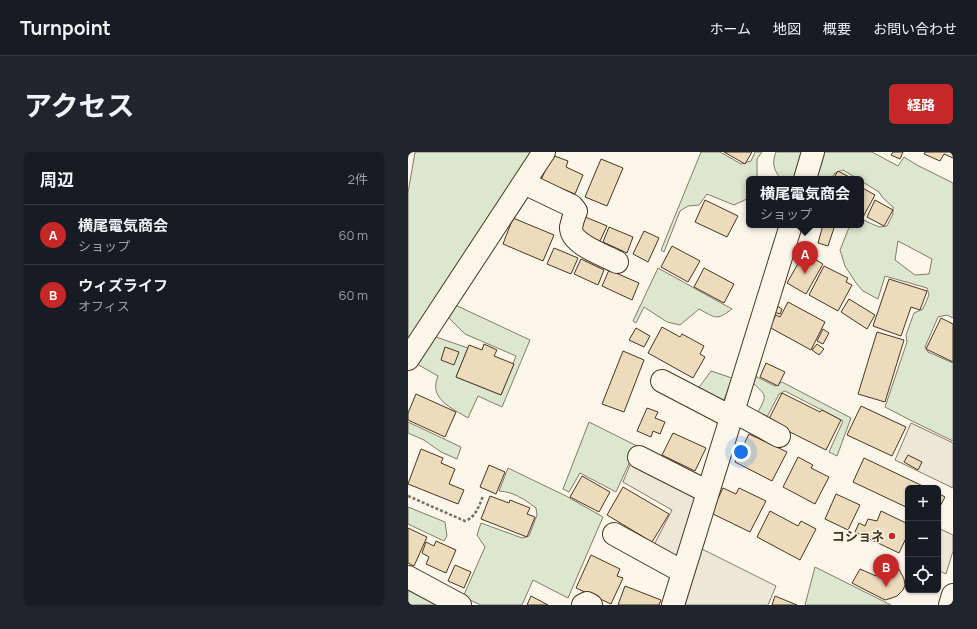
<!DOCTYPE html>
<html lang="ja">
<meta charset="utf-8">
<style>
body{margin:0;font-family:Manrope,"Noto Sans JP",sans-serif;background:#20242c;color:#f1f3f6}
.controls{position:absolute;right:12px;bottom:12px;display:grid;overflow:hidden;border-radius:6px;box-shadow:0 1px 3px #0004}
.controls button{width:36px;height:36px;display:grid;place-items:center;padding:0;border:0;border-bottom:1px solid #363941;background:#171b24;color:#f1f3f6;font:20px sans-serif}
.you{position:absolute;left:333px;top:300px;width:14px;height:14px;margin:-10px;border:3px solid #fff;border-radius:50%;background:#1a73e8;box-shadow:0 0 0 6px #1a73e833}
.badge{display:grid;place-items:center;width:26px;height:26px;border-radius:50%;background:#c62828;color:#fff;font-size:13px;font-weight:700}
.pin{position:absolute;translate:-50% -33px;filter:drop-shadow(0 1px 2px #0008)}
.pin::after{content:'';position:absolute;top:21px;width:14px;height:12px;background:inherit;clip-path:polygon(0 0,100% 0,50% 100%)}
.popup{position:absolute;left:338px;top:24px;width:118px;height:52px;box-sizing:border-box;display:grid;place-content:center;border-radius:6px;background:#171b24;filter:drop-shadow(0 1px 3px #0005);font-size:13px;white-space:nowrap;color:#9ea1a6}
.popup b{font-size:15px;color:#f1f3f6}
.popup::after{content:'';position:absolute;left:50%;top:100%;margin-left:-8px;border:8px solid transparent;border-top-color:#171b24}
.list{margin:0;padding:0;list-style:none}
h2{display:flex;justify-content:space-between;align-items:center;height:52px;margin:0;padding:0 16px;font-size:17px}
h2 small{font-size:13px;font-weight:400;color:#9ea1a6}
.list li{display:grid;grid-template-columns:26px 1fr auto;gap:12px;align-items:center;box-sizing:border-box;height:60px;padding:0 16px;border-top:1px solid #363941}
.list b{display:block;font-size:15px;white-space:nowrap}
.list p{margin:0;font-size:13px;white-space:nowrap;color:#9ea1a6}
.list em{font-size:13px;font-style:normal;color:#9ea1a6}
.icon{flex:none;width:22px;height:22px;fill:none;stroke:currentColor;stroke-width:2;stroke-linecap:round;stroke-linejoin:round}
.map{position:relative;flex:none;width:545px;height:453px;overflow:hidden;border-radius:6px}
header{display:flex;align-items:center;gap:24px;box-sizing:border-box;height:56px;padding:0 20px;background:#171b24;border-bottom:1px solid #363941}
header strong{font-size:19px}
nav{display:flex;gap:22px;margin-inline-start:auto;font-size:14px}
.intro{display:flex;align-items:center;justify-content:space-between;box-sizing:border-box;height:96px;padding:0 24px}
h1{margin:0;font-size:28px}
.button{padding:10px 18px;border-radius:6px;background:#c62828;color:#fff;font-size:14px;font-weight:700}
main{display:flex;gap:24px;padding:0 24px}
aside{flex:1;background:#171b24;border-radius:6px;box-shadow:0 1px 3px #0004}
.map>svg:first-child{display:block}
</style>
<header>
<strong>Turnpoint</strong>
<nav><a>ホーム</a><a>地図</a><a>概要</a><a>お問い合わせ</a></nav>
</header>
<div class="intro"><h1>アクセス</h1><a class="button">経路</a></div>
<main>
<aside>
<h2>周辺<small>2件</small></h2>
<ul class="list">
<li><span class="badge">A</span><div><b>横尾電気商会</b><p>ショップ</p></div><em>60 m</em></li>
<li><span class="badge">B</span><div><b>ウィズライフ</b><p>オフィス</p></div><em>60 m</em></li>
</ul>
</aside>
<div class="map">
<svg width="545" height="453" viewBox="0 0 545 453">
<rect width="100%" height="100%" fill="#fbf6e9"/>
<path fill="#dce7d0" stroke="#887966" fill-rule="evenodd" d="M 7,0 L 126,0 L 0,194 L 0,41 Z
M 293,0 L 312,0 L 333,12 L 343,9 L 347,0 L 354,0 L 349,7 L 349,27 L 341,27 L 341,46 L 326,53 L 299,42 L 291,53 L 280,54 L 272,59 L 256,100 L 253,98 Z
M 368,0 L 393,0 L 395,2 L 388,27 L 373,27 C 365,17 364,11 368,0 Z
M 414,0 L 464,0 L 490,14 L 496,5 L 509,13 L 545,31 L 545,166 L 539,163 L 530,165 L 517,195 L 520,200 L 545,211 L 545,289 L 502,268 L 477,255 L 499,190 L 498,183 L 506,161 L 515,157 L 521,143 L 519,136 L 477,124 L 470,147 L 455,139 L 448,131 L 437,114 L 432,98 L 442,73 L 453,73 L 453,67 L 471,75 L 479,74 L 485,62 L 485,55 L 474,45 L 471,40 L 453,29 L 453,27 L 450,27 L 435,18 L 427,21 L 423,27 L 406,27 ZM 490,89 L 524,107 L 521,122 L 507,123 L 487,108 Z
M 250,116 L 324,157 C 308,169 308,166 291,157 L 272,173 L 259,170 L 236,155 L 228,171 L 225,169 Z
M 43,151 L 122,188 L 94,255 L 70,244 L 60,266 C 44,256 20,247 30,224 L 9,212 L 25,184 L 60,196 L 48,225 L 93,243 L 108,204 L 57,182 L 38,163 Z
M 303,219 L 324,226 L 315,251 L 289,238 Z
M 347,224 L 367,234 L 374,230 L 443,266 L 429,304 L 421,300 L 435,269 L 377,239 L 371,242 L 359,265 L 350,260 C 359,243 359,244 345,231 Z
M 0,270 L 53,295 L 49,307 L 33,300 L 16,288 L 0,281 Z
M 181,270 L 229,294 L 208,340 L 172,321 L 161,340 L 155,337 Z
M 100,316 L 158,344 L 195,365 L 160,446 L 125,428 L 114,453 L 73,453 L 55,445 L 77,395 L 69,383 L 73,371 L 114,386 L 121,384 L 129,363 L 128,356 C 116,347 106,340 91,339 Z
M 0,355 L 37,370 L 39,384 L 36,389 L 0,372 Z
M 407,415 L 483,453 L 397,453 Z
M 0,432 L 35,453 L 0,453 Z"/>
<path fill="#ede7d9" stroke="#887966" d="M 503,271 L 545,291 L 545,336 L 487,308 Z
M 224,308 L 291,344 L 270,406 L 246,393 L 264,358 L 215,330 Z
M 530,376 L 545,383 L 545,399 L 538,422 L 530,418 Z
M 294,397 L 368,434 L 360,453 L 277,453 Z"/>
<path fill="#ecdcbc" stroke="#4a3520" d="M 316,0 L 344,0 L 337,12 Z
M 485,0 L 495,0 L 492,7 L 483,3 Z
M 517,0 L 545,0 L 545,6 L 536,2 L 532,9 L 516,2 Z
M 144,3 L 160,9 L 158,15 L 175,23 L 167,42 L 133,28 Z
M 193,7 L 215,16 L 199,54 L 177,45 Z
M 430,19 L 445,27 L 425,27 Z
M 453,35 L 467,43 L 455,65 L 453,64 Z
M 297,48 L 330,64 L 319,85 L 287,70 Z
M 467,48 L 485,58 L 476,74 L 459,65 Z
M 175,64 L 199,74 L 192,89 L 169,79 Z
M 105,66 L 146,83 L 135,109 L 95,92 Z
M 415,73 L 427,73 L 420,94 L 410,91 Z
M 201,75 L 225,85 L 219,101 L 195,90 Z
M 236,79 L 251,86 L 240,110 L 225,102 Z
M 264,94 L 292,109 L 280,130 L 253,115 Z
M 146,96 L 170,106 L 163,122 L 139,112 Z
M 396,101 L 415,112 L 398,142 L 379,131 Z
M 173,107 L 196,118 L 190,133 L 166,122 Z
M 416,114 L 440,126 L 438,130 L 444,133 L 430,159 L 401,143 Z
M 296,116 L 326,132 L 316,151 L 286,135 Z
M 201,118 L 231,131 L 224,148 L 194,134 Z
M 481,127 L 519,139 L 512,158 L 503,155 L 493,184 L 465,174 Z
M 441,147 L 467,163 L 459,177 L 433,160 Z
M 380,150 L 417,170 L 403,198 L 361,175 L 368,163 L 372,165 Z
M 369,154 L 374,157 L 372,162 L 366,160 Z
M 533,166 L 545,172 L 545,210 L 518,197 Z
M 254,175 L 272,185 L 274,182 L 296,194 L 292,202 L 297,205 L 285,226 L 240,201 Z
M 228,176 L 242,184 L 236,195 L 221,188 Z
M 415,177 L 421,181 L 415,192 L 409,189 Z
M 469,180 L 496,188 L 477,250 L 450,242 Z
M 76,192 L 89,198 L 86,204 L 106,212 L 93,243 L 48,225 L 61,193 L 74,198 Z
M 409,192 L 416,197 L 411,203 L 404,198 Z
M 37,195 L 51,200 L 46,213 L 33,208 Z
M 215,199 L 236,208 L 216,260 L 194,252 Z
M 358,211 L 377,220 L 370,234 L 352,225 Z
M 374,241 L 412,260 L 414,258 L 433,268 L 418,298 L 360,269 Z
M 8,242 L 48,260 L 37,285 L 0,268 L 0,261 Z
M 453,254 L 498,275 L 484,304 L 439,283 Z
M 239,256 L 250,260 L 247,266 L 257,270 L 252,282 L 245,279 L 243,285 L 229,279 Z
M 265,281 L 298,296 L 287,319 L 254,303 Z
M 341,282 L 379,300 L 364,329 L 327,310 Z
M 13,297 L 35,306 L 33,311 L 47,317 L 41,332 L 56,338 L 50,352 L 0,332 Z
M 500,303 L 514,310 L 510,318 L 496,310 Z
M 390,305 L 405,313 L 403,316 L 421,325 L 407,352 L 375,335 Z
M 456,306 L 519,336 L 500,336 L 500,356 L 445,330 Z
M 81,313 L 97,320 L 88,342 L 72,335 Z
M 174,324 L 202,340 L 191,360 L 162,345 Z
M 215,335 L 261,362 L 244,390 L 199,363 Z
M 315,336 L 328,342 L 331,336 L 358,349 L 342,380 L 303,361 Z
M 530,341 L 537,345 L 530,358 Z
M 428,342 L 452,353 L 440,378 L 417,367 Z
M 82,344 L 101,351 L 102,348 L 122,356 L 119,362 L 127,365 L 119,385 L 73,367 Z
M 362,359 L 390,374 L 393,369 L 408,377 L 392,408 L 349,385 Z
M 473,359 L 500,372 L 500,382 L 491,401 L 447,380 L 451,371 L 457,374 L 460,367 L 469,369 Z
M 0,376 L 19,385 L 6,414 L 0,411 Z
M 28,389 L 48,398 L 38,421 L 18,412 L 21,405 L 14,401 L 18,390 L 26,394 Z
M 183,403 L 212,417 L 209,424 L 215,426 L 203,452 L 168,436 Z
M 475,409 L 491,417 L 496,427 L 497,433 L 495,438 L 489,444 L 484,446 L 477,448 L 444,431 L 452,417 L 468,424 Z
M 47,413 L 63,420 L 56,436 L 40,429 Z
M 217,434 L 253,448 L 251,453 L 210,453 Z
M 123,444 L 140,453 L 119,453 Z
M 367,444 L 389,453 L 364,453 Z"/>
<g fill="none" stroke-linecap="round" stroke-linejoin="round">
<defs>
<path id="minor" d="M 397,27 L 405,0
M 116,31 L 164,54 L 168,59 C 166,64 164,70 163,75 C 162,92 196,103 209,110
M 0,207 L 136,0
M 254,229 L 323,265
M 325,259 L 371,284
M 231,305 L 300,340
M 206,382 L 275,420
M 0,425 L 52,453
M 175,453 L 179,451 L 183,453
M 265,453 L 383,73
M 542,453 L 545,443"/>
</defs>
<use href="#minor" stroke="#4a3520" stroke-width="24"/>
<path stroke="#7f6f5c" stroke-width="2.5" stroke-dasharray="3 2" stroke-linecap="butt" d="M 0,344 L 57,369 C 68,365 71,354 75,344"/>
<use href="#minor" stroke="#fbf6e9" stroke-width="22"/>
</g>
<circle fill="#c62828" stroke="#fbf6e9" stroke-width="1.5" cx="484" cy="384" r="4"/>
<g text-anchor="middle" stroke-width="3" stroke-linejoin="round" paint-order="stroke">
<g font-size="13" font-weight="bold" fill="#4a3520" stroke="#fbf6e9" text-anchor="end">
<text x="476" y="389">コショネ</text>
</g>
</g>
</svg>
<div class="controls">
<button>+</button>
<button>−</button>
<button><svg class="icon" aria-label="locate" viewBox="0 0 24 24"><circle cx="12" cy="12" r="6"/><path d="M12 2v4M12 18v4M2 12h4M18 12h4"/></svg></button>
</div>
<div class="you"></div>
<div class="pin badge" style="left:397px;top:122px">A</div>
<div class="popup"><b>横尾電気商会</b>ショップ</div>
<div class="pin badge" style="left:478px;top:435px">B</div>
</div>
</main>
